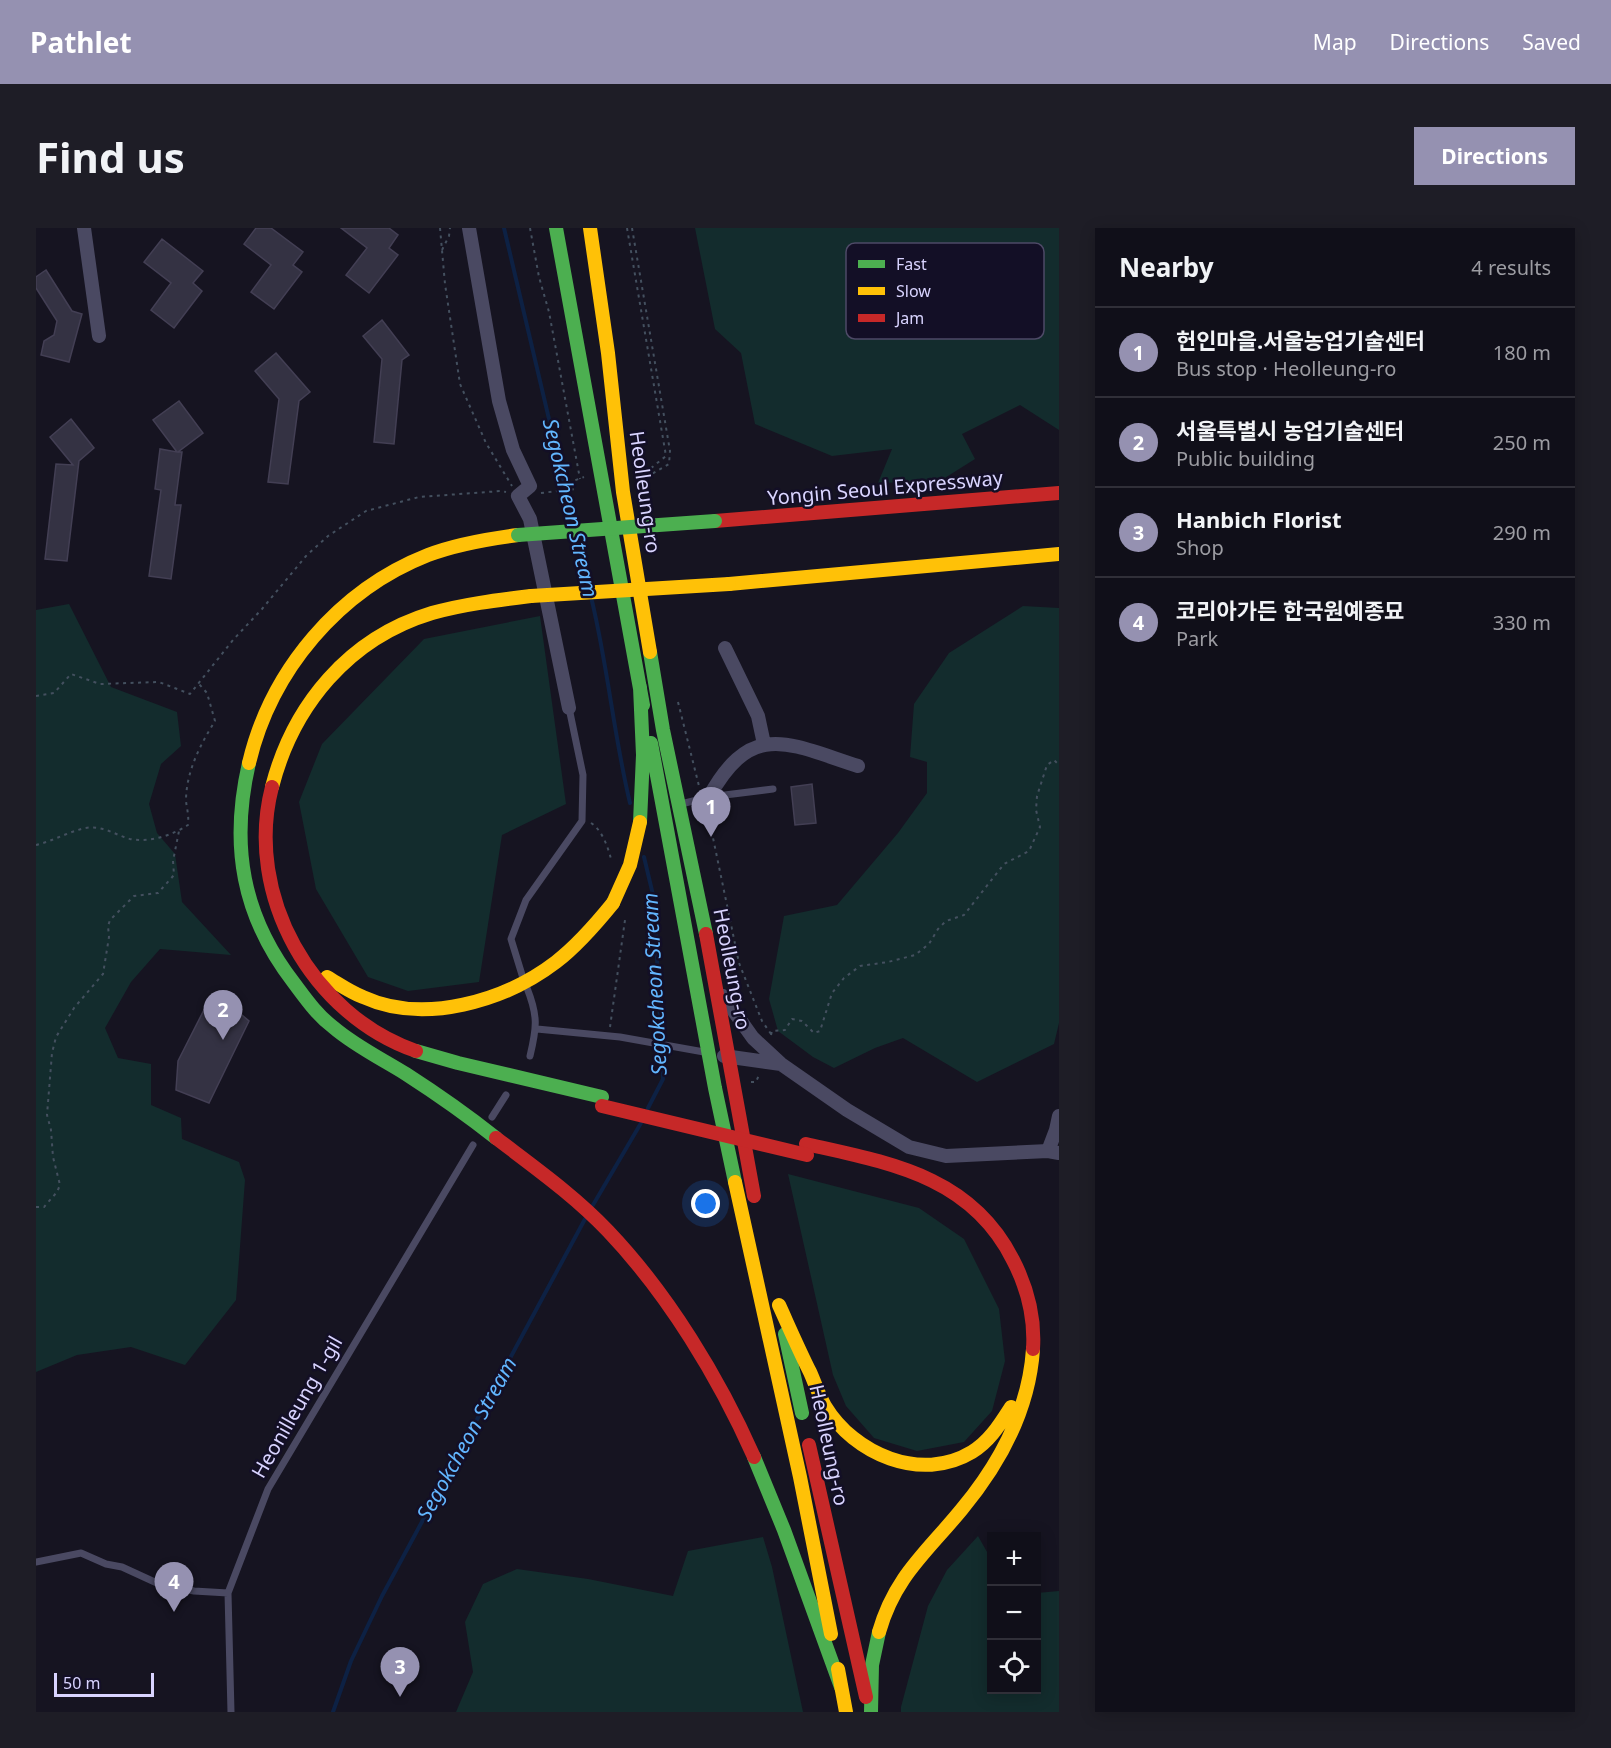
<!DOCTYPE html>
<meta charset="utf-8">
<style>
body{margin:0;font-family:"Noto Sans","Noto Sans KR",sans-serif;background:#1e1d26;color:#f1f3f6}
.controls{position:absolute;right:18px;bottom:18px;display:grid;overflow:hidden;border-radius:0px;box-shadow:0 3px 15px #0003}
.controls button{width:54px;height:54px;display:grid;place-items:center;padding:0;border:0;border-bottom:2px solid #302f38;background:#100f19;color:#f1f3f6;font:30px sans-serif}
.scale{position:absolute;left:18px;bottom:15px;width:100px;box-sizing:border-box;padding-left:6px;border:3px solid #d9d4ff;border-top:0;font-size:16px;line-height:21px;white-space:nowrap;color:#d9d4ff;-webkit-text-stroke:4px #130f26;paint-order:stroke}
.you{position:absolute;left:670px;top:976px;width:21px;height:21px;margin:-15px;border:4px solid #fff;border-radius:50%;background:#1a73e8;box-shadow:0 0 0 9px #1a73e833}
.badge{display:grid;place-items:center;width:39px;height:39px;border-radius:50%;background:#9591b1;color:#fff;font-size:20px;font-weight:700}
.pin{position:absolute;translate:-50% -50px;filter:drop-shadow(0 2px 3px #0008)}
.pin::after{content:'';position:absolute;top:32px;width:21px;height:18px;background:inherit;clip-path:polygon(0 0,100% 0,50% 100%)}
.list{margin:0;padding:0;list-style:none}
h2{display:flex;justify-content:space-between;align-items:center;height:78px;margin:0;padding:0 24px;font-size:26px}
h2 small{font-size:20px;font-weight:400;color:#9c9ca2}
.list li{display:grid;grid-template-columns:39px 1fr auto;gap:18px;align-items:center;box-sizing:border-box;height:90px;padding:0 24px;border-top:2px solid #302f38}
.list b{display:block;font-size:22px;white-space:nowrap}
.list p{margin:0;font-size:20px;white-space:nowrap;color:#9c9ca2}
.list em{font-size:20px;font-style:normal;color:#9c9ca2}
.icon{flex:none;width:33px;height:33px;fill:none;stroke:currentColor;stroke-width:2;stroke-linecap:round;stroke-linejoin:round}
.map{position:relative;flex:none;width:1023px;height:1484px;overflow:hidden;border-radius:0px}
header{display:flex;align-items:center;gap:36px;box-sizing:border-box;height:84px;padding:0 30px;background:#9591b1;color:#fff}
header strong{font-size:28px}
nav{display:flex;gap:33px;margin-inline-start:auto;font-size:21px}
.intro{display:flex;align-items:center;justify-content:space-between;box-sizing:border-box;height:144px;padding:0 36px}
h1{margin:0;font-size:42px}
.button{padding:15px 27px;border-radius:0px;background:#9591b1;color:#fff;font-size:21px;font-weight:700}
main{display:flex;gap:36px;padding:0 36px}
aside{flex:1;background:#100f19;border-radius:0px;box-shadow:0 3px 15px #0003}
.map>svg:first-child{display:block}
</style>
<header>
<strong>Pathlet</strong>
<nav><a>Map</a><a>Directions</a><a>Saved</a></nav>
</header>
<div class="intro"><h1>Find us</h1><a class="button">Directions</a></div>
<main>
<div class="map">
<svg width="1023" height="1484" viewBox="0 0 1023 1484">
<rect width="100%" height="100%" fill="#161421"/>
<path fill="#132c2d" d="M 659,0 L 1023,0 L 1023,202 L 984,177 L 926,206 L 939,231 L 904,253 L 842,255 L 856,221 L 796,228 L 719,196 L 705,125 L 679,101 Z
M 33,376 L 75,459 L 141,484 L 145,518 L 125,536 L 113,576 L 121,605 L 139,626 L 146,674 L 195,727 L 124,721 L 95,754 L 69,800 L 82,830 L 115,836 L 115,877 L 145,890 L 146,911 L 203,934 L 209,952 L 200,1072 L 149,1137 L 95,1119 L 41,1127 L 0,1144 L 0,382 Z
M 987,378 L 1023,380 L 1023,795 L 1018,816 L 941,854 L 867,810 L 839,820 L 798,840 L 777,829 L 742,803 L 733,771 L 748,688 L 801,677 L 862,605 L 891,565 L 891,534 L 874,529 L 878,476 L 913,425 Z
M 504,388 L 530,576 L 466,607 L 443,754 L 372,763 L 332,749 L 280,661 L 263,574 L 286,516 L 388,411 Z
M 752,946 L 883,980 L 928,1011 L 963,1081 L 969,1133 L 956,1183 L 928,1214 L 881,1223 L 838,1210 L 810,1178 L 797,1147 Z
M 942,1308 L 955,1331 L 956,1462 L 1000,1462 L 1001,1365 L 1023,1363 L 1023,1484 L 865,1484 L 865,1479 L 892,1378 L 911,1342 Z
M 727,1309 L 736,1339 L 767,1484 L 420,1484 L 437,1444 L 429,1394 L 447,1356 L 481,1341 L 552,1351 L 637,1368 L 652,1323 Z"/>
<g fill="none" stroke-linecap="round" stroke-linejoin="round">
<path stroke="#0d2144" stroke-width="4" d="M 468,0 L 537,293
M 541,312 L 551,354
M 556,373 C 572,440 578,509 594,575
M 608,629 L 618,671 L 627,851 L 612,880
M 557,977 L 605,895
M 297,1484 L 315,1433 L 346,1368 L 549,991"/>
</g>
<path fill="#343243" stroke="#433f54" stroke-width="1.5" d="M 220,0 L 235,0 L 267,24 L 257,37 L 266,44 L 238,81 L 215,64 L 235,37 L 208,16 Z
M 305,0 L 353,0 L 362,7 L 353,20 L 362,27 L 333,65 L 310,47 L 331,20 Z
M 126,11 L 167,43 L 157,55 L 166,63 L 138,100 L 115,82 L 135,55 L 108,34 Z
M 10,42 L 36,83 L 46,86 L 33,134 L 5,127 L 8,113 L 18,107 L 21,93 L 0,60 L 0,49 Z
M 346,92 L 373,127 L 366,132 L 358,216 L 338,214 L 346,131 L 327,108 Z
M 240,125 L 274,164 L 263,173 L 252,256 L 232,254 L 243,171 L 219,143 Z
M 143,173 L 167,205 L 142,224 L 146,224 L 139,277 L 145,277 L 135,351 L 113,348 L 125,262 L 119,261 L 124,221 L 141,224 L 117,192 Z
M 35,191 L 58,220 L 43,233 L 31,333 L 9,331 L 20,236 L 37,237 L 14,209 Z
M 776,556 L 780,595 L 759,597 L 755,559 Z
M 175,768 L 193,776 L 213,793 L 173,875 L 140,862 L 142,833 Z"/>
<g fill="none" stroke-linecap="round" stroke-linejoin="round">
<path stroke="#44505f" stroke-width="2" stroke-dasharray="3 4.5" stroke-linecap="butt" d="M 404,0 L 409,56 L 424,156 L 450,215 L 476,258
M 494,0 L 503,49 L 513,84 L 544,251
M 591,0 L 630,228 L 604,249
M 596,0 L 634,223 L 633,236 L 604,253
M 406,22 L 413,8 L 414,0
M 505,265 L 539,261 L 537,253 L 548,249
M 0,468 L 18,465 L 35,446 L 64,456 L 123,454 L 154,466 L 197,412 L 226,381 L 270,328 L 292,308 L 330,283 L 383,269 L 465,263 L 470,264
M 642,474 L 663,558
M 671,581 L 703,735 L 726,793 L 735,806
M 555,595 C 566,602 572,619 575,631
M 0,617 C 17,613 32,604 49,600 C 67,597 79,607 94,611 C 113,615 137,607 152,597 C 153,588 151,581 150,573 C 150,544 164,517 179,493 L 171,465 L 163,456
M 574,799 L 589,692
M 735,807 L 736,803 L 749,802 L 756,791 L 766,793 L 778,805 L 784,803 L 796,765 L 808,750 L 824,738 L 852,734 L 879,727 L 893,716 L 902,701 L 910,693 L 928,687 L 968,636 L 993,623 L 1004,599 L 1000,582 L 1001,568 L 1011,537 L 1018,532 L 1023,537
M 715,854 L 720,854 L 723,847
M 0,979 L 8,979 L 21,964 L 24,957 L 17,929 L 15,902 L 11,887 L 16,825 L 20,809 L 38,780 L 67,746 L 73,709 L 72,698 L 74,692 L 98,668 L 122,665 L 138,647 L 137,633 L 143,603"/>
<path stroke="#4a4962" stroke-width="7" d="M 645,576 L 673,569 L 737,561
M 487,750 L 475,711 L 490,672 L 546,593 L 547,547 L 533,480
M 491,760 C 502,788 501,799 494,828
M 501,801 L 584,809 L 668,824
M 456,889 L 470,867
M 0,1334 L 45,1325 L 70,1336 L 86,1339 L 123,1356 L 158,1363 L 192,1365
M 195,1484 L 192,1365 L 232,1261 L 437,917"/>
<path stroke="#4a4962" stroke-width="14" d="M 48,0 L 63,108
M 433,0 L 463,173 L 477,222 L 494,258 L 482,268 L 494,291 L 533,480
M 689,420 L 722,488 L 728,516
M 673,569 C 716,491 753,516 822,538
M 687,768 L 717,810 L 745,836 L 811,882 L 873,919 L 910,928 L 1012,923 L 1023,925
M 688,828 L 745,836
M 1012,923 L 1020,902 L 1023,888"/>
<path stroke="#4caf50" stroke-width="14" d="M 520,0 L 607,477
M 614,424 L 627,502 L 670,706
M 604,459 L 607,527 L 604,594
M 615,515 L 679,860 L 699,954
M 213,535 C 194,617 206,688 258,755 C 270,771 281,787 297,799 C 319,818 346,831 370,846 C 401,866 431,887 460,910
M 380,823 L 422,835 L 566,869
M 749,1106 L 766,1185
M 718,1229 L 748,1302 L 805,1459
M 835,1484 L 836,1437 L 843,1404"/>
<path stroke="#ffc107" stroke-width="14" d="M 554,0 L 572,125 L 587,264 L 614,424
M 693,356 L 1023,326
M 213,535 C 235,442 303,362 392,327 C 421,316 451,311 482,307
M 236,559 C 257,477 313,410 396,385 C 428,376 462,372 495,368
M 291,749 C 303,756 314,764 327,769 C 388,797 469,773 520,734 C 542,717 560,696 577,675
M 699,954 L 764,1249 L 795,1406
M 743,1077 C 753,1099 763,1122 774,1144 C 779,1155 783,1168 789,1178 C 818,1226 885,1255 936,1224 C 954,1213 964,1196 975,1179
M 843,1404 C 859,1348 891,1324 926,1281 C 965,1234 993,1182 997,1121
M 802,1441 L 810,1484"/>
<path stroke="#c62828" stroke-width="14" d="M 679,293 L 1023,265
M 236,559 C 208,667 276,787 380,823
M 670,706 L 718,968
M 460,910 C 498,939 539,968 572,1003 C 632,1066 683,1150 718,1229
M 770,916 C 854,935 935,948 977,1032 C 991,1059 999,1090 997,1121
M 773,1217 L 830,1469"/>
<path stroke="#4caf50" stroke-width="14" d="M 482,307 L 679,293"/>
<path stroke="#ffc107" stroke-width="14" d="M 495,368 L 693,356
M 577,675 L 594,637 L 604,594"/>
<path stroke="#c62828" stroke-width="14" d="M 566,878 L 771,927"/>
</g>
<g text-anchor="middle" stroke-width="5" stroke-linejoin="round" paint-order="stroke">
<g font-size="20" fill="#d9d4ff" stroke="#130f26">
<text transform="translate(849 260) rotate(-5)" y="7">Yongin Seoul Expressway</text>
<text transform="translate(609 264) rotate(82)" y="7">Heolleung-ro</text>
<text transform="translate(696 741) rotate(79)" y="7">Heolleung-ro</text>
<text transform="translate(261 1179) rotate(-60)" y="7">Heonilleung 1-gil</text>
<text transform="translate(793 1217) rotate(78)" y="7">Heolleung-ro</text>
</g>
<g font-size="21" font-style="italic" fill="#62b6ff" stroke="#130f26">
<text transform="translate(534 280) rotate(77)" y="7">Segokcheon Stream</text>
<text transform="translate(619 756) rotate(-93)" y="7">Segokcheon Stream</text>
<text transform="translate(431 1211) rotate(-61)" y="7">Segokcheon Stream</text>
</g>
</g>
<rect x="810" y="15" width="198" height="96" rx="9" fill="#130f26" stroke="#4e4a67" stroke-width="1.5"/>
<rect x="822" y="32" width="27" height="8" fill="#4caf50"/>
<rect x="822" y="59" width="27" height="8" fill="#ffc107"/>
<rect x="822" y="86" width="27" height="8" fill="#c62828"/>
<g font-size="16" fill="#d9d4ff">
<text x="860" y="42">Fast</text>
<text x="860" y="69">Slow</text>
<text x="860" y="96">Jam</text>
</g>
</svg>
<div class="controls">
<button>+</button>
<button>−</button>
<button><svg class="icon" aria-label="locate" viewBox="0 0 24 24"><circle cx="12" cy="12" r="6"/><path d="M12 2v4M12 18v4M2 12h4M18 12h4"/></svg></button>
</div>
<div class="scale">50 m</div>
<div class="you"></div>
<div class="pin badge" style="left:675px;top:609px">1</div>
<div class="pin badge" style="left:187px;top:812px">2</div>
<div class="pin badge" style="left:364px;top:1469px">3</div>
<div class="pin badge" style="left:138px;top:1384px">4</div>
</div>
<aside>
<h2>Nearby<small>4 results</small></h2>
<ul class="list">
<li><span class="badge">1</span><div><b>헌인마을.서울농업기술센터</b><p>Bus stop · Heolleung-ro</p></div><em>180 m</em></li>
<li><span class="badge">2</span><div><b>서울특별시 농업기술센터</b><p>Public building</p></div><em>250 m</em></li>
<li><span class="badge">3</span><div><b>Hanbich Florist</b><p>Shop</p></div><em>290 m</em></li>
<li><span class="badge">4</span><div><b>코리아가든 한국원예종묘</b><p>Park</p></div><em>330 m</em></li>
</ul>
</aside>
</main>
